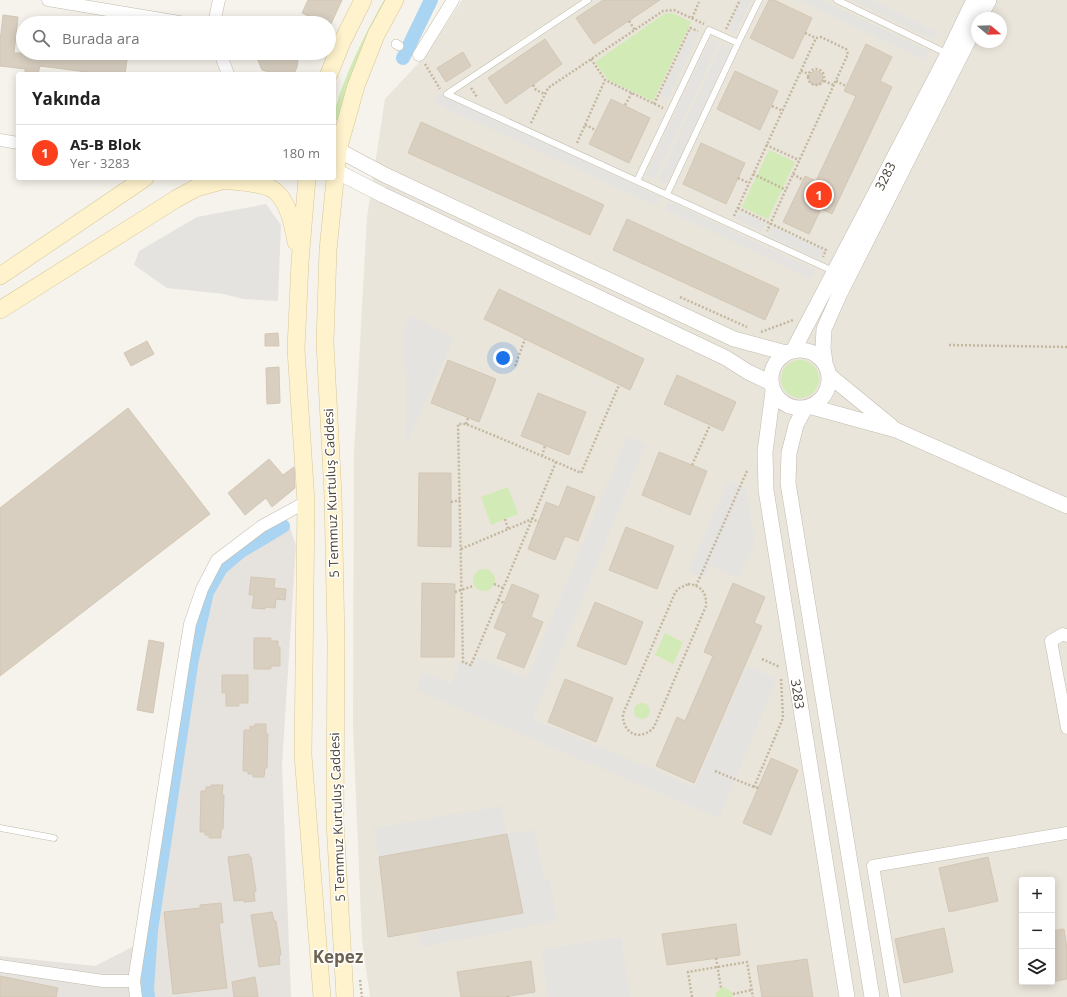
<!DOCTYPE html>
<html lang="tr">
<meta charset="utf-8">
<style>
body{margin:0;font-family:"Open Sans",sans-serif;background:#f2f2f2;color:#222}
.controls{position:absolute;right:12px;bottom:12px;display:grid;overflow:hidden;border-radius:4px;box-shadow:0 2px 10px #0003}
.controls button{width:36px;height:36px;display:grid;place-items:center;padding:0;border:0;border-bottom:1px solid #e0e0e0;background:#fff;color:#222;font:20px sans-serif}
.compass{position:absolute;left:971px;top:12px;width:36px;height:36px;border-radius:50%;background:#fff;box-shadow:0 2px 10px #0003;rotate:109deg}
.you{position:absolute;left:503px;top:358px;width:14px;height:14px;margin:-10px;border:3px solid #fff;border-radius:50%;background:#1a73e8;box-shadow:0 0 0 6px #1a73e833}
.badge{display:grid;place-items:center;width:26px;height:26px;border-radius:50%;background:#fc3f1d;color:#fff;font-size:13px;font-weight:700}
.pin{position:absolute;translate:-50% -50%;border:2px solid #fff;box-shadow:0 1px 4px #0006}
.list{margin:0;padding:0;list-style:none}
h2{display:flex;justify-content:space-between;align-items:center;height:52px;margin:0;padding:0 16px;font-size:17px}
h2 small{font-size:13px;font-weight:400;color:#767676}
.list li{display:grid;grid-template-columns:26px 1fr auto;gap:12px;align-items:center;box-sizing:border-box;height:56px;padding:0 16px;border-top:1px solid #e0e0e0}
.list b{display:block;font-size:15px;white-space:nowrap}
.list p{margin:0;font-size:13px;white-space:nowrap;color:#767676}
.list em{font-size:13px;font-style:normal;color:#767676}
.icon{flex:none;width:22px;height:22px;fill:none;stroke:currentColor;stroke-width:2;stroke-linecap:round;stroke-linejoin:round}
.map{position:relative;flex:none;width:1067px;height:997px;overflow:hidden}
.search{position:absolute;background:#fff;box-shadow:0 2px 10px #0003;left:16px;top:16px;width:320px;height:44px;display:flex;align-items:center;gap:10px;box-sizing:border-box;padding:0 14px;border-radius:22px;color:#767676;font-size:15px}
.panel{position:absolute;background:#fff;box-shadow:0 2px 10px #0003;left:16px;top:72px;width:320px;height:108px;border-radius:4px}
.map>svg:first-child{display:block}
</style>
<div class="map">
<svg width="1067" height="997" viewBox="0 0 1067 997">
<rect width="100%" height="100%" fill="#f6f3ec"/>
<path fill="#eae5da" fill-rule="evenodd" d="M 462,0 L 1067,0 L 1067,997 L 370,997 L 362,940 L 353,727 L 354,453 L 367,217 L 385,99 L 427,54 ZM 977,18 L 1001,18 L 1001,42 L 977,42 ZM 1022,880 L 1052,880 L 1052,982 L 1022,982 Z"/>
<path fill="#e6e2dd" d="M 288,522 L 296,545 L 282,766 L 291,997 L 0,997 L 0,956 L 95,966 L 142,942 L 160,826 L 200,618 L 218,569 Z"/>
<path fill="#d2eab5" d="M 384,0 L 394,0 L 341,119 L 336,120 L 334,118 L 334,113 C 345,73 364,36 384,0 Z
M 672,13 L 691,22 L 653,101 L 608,80 L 595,62 L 664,14 Z
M 769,150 L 795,162 L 768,219 L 742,207 Z
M781 379a19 19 0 1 1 38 0a19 19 0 1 1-38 0Z
M 508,487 L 518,514 L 491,525 L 481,497 Z
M473 580a11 11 0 1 1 22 0a11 11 0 1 1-22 0Z
M 665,633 L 683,642 L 673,664 L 655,655 Z
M634 711a8 8 0 1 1 16 0a8 8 0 1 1-16 0Z
M 724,987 L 732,992 L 733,997 L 716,997 C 716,991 719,989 724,987 Z"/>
<path fill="#e5e3e0" d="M 741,0 L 751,0 L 736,33 L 728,29 Z
M 798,0 L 821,0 L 929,51 L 925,60 Z
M 851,0 L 872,0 L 937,32 L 933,40 Z
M 691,30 L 699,34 L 668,99 L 660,95 Z
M 710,39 L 719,43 L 655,179 L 646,175 Z
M 722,44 L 731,48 L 667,184 L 658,180 Z
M 439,93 L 661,197 L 656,206 L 435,103 Z
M 669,201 L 815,270 L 811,279 L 664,209 Z
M 266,204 L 281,225 L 278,301 L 243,299 L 224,294 L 167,288 L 134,265 L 139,251 L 197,217 Z
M 741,211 L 766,223 L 762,232 L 736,219 Z
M 773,226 L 824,250 L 820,260 L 768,235 Z
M 413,316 L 454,338 L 406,445 L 404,324 Z
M 627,436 L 646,444 L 533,719 L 695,787 L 746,666 L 777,679 L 719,818 L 416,690 L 423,672 L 451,684 L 460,661 L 474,666 L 477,657 L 527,678 Z
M 729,480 L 746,488 L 755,544 L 738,578 L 710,565 L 704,577 L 688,570 Z
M 502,806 L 507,834 L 535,830 L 544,880 L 550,879 L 557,921 L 421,947 L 418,933 L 522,913 L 507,834 L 379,857 L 374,828 Z
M 621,937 L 630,997 L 548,997 L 541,949 Z"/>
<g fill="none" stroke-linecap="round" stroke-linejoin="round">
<path stroke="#a9d4f2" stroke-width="14" d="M 403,58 L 431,0
M 148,997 L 147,988 L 151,930 L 192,659 L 207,592 L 221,568 L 241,551 L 283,526"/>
</g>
<path fill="#d8cfc1" stroke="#d3c7b4" d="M 308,0 L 342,0 L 330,26 L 329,25 L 329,23 L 324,23 L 302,13 Z
M 603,0 L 660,0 L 594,44 L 576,18 Z
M 769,0 L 774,0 L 812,18 L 793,59 L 750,38 Z
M 3,15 L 18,17 L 14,53 L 128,53 L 125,74 L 86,74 L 87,72 L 40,66 L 38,74 L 37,74 L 25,72 L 25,69 L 0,66 L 0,41 Z
M 545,39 L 562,64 L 506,104 L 488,78 Z
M 866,44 L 892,57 L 880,81 L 892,87 L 832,214 L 821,209 L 809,234 L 783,222 L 805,176 L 816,181 L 856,96 L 844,91 Z
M 463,52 L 471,66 L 446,82 L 437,68 Z
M 255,53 L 299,53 L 297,67 L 294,74 L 277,74 L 262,70 Z
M 735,71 L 778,91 L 760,130 L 717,109 Z
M809 78a7 7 0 1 1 14 0a7 7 0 1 1-14 0Z
M 611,99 L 650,118 L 629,163 L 589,144 Z
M 421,122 L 604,205 L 590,235 L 408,153 Z
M 701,143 L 745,163 L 726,204 L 683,184 Z
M 627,219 L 779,289 L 765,320 L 613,250 Z
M 499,289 L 644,359 L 630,390 L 484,319 Z
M 278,333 L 279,346 L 265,346 L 265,334 Z
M 147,341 L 154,354 L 131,366 L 124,353 Z
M 448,360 L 496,379 L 479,422 L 431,403 Z
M 279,367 L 280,403 L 267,404 L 266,368 Z
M 677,375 L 736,402 L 723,431 L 664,404 Z
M 538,393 L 586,412 L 569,455 L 521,436 Z
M 128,408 L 210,514 L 0,676 L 0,508 Z
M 659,452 L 707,471 L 690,515 L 642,495 Z
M 269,459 L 283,475 L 294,467 L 295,488 L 272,507 L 266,498 L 245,515 L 228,493 Z
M 419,473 L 451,473 L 451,547 L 418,546 Z
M 567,486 L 595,497 L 578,541 L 565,536 L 555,560 L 528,549 L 546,502 L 559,507 Z
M 626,527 L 674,546 L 657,589 L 609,570 Z
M 251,577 L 275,579 L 274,588 L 286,589 L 285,600 L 276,599 L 275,608 L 265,607 L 265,609 L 252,608 L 254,595 L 249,595 Z
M 422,583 L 455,584 L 454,657 L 421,657 Z
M 733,583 L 765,597 L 754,623 L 762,626 L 694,783 L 656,766 L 677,717 L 685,721 L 713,656 L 704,652 Z
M 512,584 L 539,595 L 531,617 L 543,622 L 524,668 L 497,658 L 507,633 L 494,628 Z
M 595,602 L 643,622 L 626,665 L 577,646 Z
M 254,638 L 271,638 L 271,641 L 278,641 L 278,647 L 280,647 L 280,666 L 271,666 L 271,669 L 254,669 Z
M 149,640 L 164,643 L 153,713 L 137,710 Z
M 222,675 L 248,675 L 248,703 L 239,703 L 239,706 L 226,706 L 226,693 L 222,693 Z
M 565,679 L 613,698 L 596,742 L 548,722 Z
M 255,724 L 266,724 L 266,734 L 268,734 L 267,768 L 265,768 L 264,777 L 253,777 L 253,774 L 248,774 L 248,771 L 243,771 L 244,730 L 250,730 L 250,726 L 254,727 Z
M 771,758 L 798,770 L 771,835 L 743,823 Z
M 211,785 L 223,785 L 222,795 L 224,795 L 223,829 L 221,829 L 221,838 L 209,838 L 209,835 L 205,835 L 205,832 L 200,832 L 201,791 L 206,791 L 206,787 L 211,787 Z
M 507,834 L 523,913 L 388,937 L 379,857 Z
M 249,854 L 249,857 L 251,857 L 256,891 L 254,892 L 255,901 L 244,902 L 244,900 L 234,901 L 228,857 Z
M 988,857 L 998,901 L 949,912 L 939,868 Z
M 221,903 L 223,923 L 219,923 L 227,988 L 173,994 L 164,912 L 200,908 L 200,905 Z
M 272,912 L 274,921 L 276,921 L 281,955 L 279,955 L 280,964 L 259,967 L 251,915 Z
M 736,924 L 740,955 L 667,965 L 662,934 Z
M 944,928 L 953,972 L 904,983 L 895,939 Z
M 1064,929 L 1067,948 L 1067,979 L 1052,982 L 1052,931 Z
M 807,959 L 813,997 L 762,997 L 757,966 Z
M 531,961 L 535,992 L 504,997 L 461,997 L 457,972 Z
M 0,976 L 58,988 L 56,997 L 0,997 Z
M 255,977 L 258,997 L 234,997 L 232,982 Z"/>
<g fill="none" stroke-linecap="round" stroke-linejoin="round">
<defs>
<path id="service" d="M 837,0 L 948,54
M 738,43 L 759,0
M 447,94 L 833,271
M 447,94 L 588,0
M 637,181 L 709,30 L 738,43 L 667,194
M 0,828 L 54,838"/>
<path id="pedestrian" d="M 396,44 L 399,46"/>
<path id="minor" d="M 48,0 L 185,23
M 214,23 L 219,0
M 220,53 L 228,74
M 419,55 L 453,0
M 0,140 L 18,143
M 1067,636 L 1063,634 L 1051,641 L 1067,728
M 0,966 L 103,981 L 134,981
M 136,997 L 134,981 L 183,666 L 190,624 L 202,589 L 217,560 L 262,526 L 306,502
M 895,997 L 873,866 L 1067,833"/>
<path id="tertiary" d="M 979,18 L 989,0
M 338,150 L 385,175 L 734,339 L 786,353
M 336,171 L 383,195 L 726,358 L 748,372 L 771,383
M771 379a29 29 0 1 1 58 0a29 29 0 1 1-58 0Z
M 793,351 L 948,54 L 974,0
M 825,362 L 823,348 L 824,329 L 840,293 L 977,23
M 830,376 L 891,426
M 773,391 L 765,452 L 766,490 L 847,997
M 812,407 L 896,430 L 1067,506
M 805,408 L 796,425 L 789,453 L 788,483 L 872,997"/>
<path id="secondary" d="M 329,74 L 342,42 L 363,0
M 307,178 L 300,262 L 296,349 L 306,502 L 303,755 L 322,997
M 223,180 C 236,182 264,182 275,191 C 289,203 293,225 296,242
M 0,276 L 145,178
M 0,310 L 176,199 L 196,188 L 232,178
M 345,997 L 335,822 L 336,641 L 333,495 L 325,343 L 328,250 L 338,150 L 356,86 L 376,35 L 395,0"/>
</defs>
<use href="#service" stroke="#c2bbae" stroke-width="7"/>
<use href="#pedestrian" stroke="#c2bbae" stroke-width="10"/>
<use href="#minor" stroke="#c2bbae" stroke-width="13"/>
<use href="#tertiary" stroke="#c2bbae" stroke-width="16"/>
<use href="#secondary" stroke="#d6c79b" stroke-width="18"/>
<path stroke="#c4b79f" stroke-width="2.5" stroke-dasharray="2 2" stroke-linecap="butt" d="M 692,18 L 699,2
M 629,21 L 635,30
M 726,29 L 740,0
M 805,33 L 816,38
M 591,59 L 605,80 L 663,108
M 425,64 L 440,89
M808 77a8 8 0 1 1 16 0a8 8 0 1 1-16 0Z
M 801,71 L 809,74
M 824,81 L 834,85
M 836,81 L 846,86
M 533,85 L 536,90 L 545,94
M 471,88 L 477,97
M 654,104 L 690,28 L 698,31
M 625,105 L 632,93
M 772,106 L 783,111
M 531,123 L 548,88 L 663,11 L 674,10 L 704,24
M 585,125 L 596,130
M 577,143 L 605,80
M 766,145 L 799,160
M 753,174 L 786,190
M 793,174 L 803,180
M 738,178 L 749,183
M 738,208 L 826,250 L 823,257
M 734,216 L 816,38 L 821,37 L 846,49 L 848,54 L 767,231
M 680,297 L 747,327
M 761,332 L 793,320
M 949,345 L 1067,347
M 515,366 L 525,339
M 466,424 L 468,418
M 542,456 L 545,446
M 556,462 L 471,665 L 463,662 L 458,424 L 466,424 C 505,440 543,456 581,473 L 619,385
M 692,465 L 710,425
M 451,502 L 460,500
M 505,519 L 508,529
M 461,549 L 532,519 L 539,522
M 494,584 L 503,588
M 688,584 C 701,585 707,593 706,606 L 654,727 C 641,742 622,734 623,714 L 675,593 L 678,589 Z
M 696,586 L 747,471
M 455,592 L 473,586
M 498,600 L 504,603
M 762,659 L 780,667
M 715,771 L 754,787
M 758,788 L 754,787 L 783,718 L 781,678
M 716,958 L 721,988
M 360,980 L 362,997
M 733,994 L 752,990
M 508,996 L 508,997
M 692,997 L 688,972 L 747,962 L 753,997"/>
<use href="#service" stroke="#fff" stroke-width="6"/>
<use href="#pedestrian" stroke="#fff" stroke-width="9"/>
<use href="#minor" stroke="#fff" stroke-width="12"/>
<use href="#tertiary" stroke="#fff" stroke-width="15"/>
<use href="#secondary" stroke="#fff3cd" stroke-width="17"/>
</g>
<g text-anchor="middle" stroke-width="3" stroke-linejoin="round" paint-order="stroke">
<g font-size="13" fill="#4b4439" stroke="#fff">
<text transform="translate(885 176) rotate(-63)" y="5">3283</text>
<text transform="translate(331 493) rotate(-92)" y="5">5 Temmuz Kurtuluş Caddesi</text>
<text transform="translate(798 694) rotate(81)" y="5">3283</text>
<text transform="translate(337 817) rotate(-92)" y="5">5 Temmuz Kurtuluş Caddesi</text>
</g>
<g font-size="17" font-weight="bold" fill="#6e6250" stroke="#fff">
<text x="338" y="963">Kepez</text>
</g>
</g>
</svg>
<div class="controls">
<button>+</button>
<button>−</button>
<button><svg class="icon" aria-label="layers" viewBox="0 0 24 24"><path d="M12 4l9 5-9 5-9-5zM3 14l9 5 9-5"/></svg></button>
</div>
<svg class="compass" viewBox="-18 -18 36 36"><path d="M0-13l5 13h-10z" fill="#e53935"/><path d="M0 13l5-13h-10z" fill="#767676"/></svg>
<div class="you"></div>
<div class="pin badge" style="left:819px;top:195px">1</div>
<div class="search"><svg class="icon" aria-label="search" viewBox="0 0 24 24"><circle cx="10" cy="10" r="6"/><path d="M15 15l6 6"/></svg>Burada ara</div>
<section class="panel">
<h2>Yakında<small></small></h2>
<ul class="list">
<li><span class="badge">1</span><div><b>A5-B Blok</b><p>Yer · 3283</p></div><em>180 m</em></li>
</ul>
</section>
</div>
